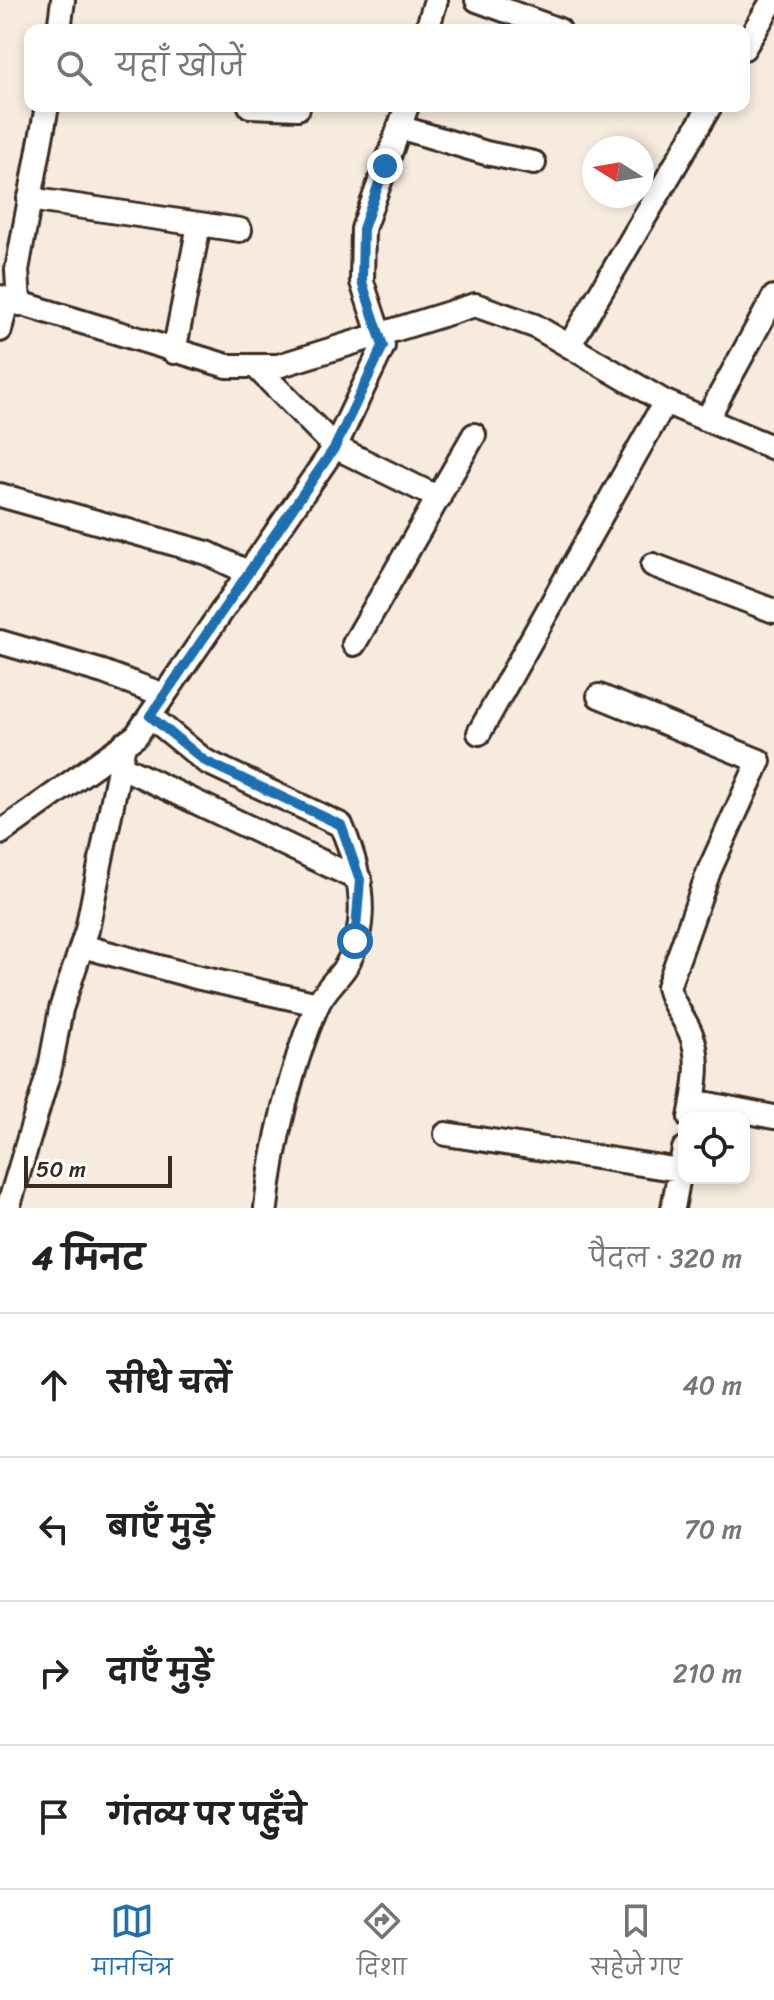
<!DOCTYPE html>
<html lang="hi">
<meta charset="utf-8">
<style>
body{margin:0;font-family:Sriracha,"Playpen Sans Deva",sans-serif;background:#f6f6f6;color:#222}
.controls{position:absolute;right:24px;bottom:24px;display:grid;overflow:hidden;border-radius:16px;box-shadow:0 4px 12px #0003}
.controls button{width:72px;height:72px;display:grid;place-items:center;padding:0;border:0;border-bottom:2px solid #e0e0e0;background:#fff;color:#222;font:40px sans-serif}
.compass{position:absolute;left:582px;top:136px;width:72px;height:72px;border-radius:50%;background:#fff;box-shadow:0 4px 12px #0003;rotate:281deg}
.scale{position:absolute;left:24px;bottom:20px;width:148px;box-sizing:border-box;padding-left:8px;border:4px solid #3b2a1e;border-top:0;font-size:22px;line-height:28px;white-space:nowrap;color:#3b2a1e;-webkit-text-stroke:6px #fff;paint-order:stroke}
.stop{position:absolute;width:24px;height:24px;margin:-18px;border:6px solid #1f6fb2;border-radius:50%;background:#fff}
.stop.end{background:#1f6fb2;border-color:#fff;box-shadow:0 2px 8px #0008}
.list{margin:0;padding:0;list-style:none}
h2{display:flex;justify-content:space-between;align-items:center;height:104px;margin:0;padding:0 32px;font-size:34px}
h2 small{font-size:26px;font-weight:400;color:#767676}
.list li{display:grid;grid-template-columns:52px 1fr auto;gap:24px;align-items:center;box-sizing:border-box;height:144px;padding:0 32px;border-top:2px solid #e0e0e0}
.list b{display:block;font-size:30px;white-space:nowrap}
.list em{font-size:26px;font-style:normal;color:#767676}
.icon{flex:none;width:44px;height:44px;fill:none;stroke:currentColor;stroke-width:2;stroke-linecap:round;stroke-linejoin:round}
.map{position:relative;flex:none;width:774px;height:1208px;overflow:hidden}
.search{position:absolute;background:#fff;box-shadow:0 4px 12px #0003;left:24px;right:24px;top:24px;height:88px;display:flex;align-items:center;gap:20px;box-sizing:border-box;padding:0 28px;border-radius:16px;color:#767676;font-size:30px}
.sheet{height:680px;background:#fff}
nav{display:flex;justify-content:space-around;align-items:center;box-sizing:border-box;height:112px;border-top:2px solid #e0e0e0;background:#fff;font-size:22px;color:#767676}
nav a{display:grid;justify-items:center;gap:4px}
nav .on{color:#1f6fb2}
.map>svg:first-child{display:block}
</style>
<div class="map">
<svg width="774" height="1208" viewBox="0 0 774 1208">
<rect width="100%" height="100%" fill="#f6ebde"/>
<filter id="ink" filterUnits="userSpaceOnUse"><feTurbulence type="fractalNoise" baseFrequency=".0125" numOctaves="2"/><feDisplacementMap in="SourceGraphic" scale="16" xChannelSelector="R" yChannelSelector="G"/><feConvolveMatrix kernelMatrix="1 2 1 2 8 2 1 2 1" color-interpolation-filters="sRGB"/></filter>
<g filter="url(#ink)">
<g fill="none" stroke-linecap="round" stroke-linejoin="round">
<defs>
<path id="street" d="M 477,0 L 559,30
M 59,30 L 63,0
M 427,30 L 436,0
M 744,48 L 773,0
M 250,106 L 298,108
M 399,127 L 486,153 L 534,163
M 29,199 L 240,230
M 0,297 L 227,366 L 278,366 L 475,305 L 535,326 L 665,402 L 774,448
M 19,304 L 17,270 L 47,106
M 0,330 L 7,300
M 569,346 L 710,106
M 174,352 L 199,225
M 255,366 L 335,447 L 439,498
M 707,419 L 774,297
M 0,495 L 207,553 L 247,572
M 653,565 L 774,611
M 0,642 L 103,672 L 164,695
M 354,644 L 474,435
M 599,696 L 759,761 L 709,871 L 668,987 C 672,1005 685,1018 691,1034 C 702,1060 695,1091 690,1118
M 150,716 L 205,761 L 341,825 C 360,869 372,921 346,966 C 337,980 323,991 317,1006 C 292,1064 272,1146 266,1208
M 479,733 L 665,402
M 120,766 L 360,880
M 0,833 L 136,736 L 335,447 L 383,346 L 362,282 L 363,229 L 407,106
M 82,946 L 196,977 L 318,1004
M 693,1101 L 774,1117
M 446,1134 L 680,1170
M 8,1208 L 50,1068 L 61,1009 L 87,930 L 124,744
M 673,1208 L 684,1149"/>
</defs>
<use href="#street" stroke="#3b2a1e" stroke-width="28"/>
<use href="#street" stroke="#fff" stroke-width="22"/>
</g>
</g>
<g fill="none" stroke-linecap="round" stroke-linejoin="round" filter="url(#ink)">
<path stroke="#1f6fb2" stroke-width="10" d="M 355,941 L 360,880 L 341,825 L 205,761 L 150,716 L 335,447 L 383,346 L 362,282 L 363,229 L 385,166"/>
</g>
</svg>
<div class="controls">
<button><svg class="icon" aria-label="locate" viewBox="0 0 24 24"><circle cx="12" cy="12" r="6"/><path d="M12 2v4M12 18v4M2 12h4M18 12h4"/></svg></button>
</div>
<svg class="compass" viewBox="-18 -18 36 36"><path d="M0-13l5 13h-10z" fill="#e53935"/><path d="M0 13l5-13h-10z" fill="#767676"/></svg>
<div class="scale">50 m</div>
<div class="stop" style="left:355px;top:941px"></div>
<div class="stop end" style="left:385px;top:166px"></div>
<div class="search"><svg class="icon" aria-label="search" viewBox="0 0 24 24"><circle cx="10" cy="10" r="6"/><path d="M15 15l6 6"/></svg>यहाँ खोजें</div>
</div>
<section class="sheet">
<h2>4 मिनट<small>पैदल · 320 m</small></h2>
<ul class="list">
<li><svg class="icon" aria-label="ahead" viewBox="0 0 24 24"><path d="M12 20V5M6 11l6-6 6 6"/></svg><div><b>सीधे चलें</b></div><em>40 m</em></li>
<li><svg class="icon" aria-label="left" viewBox="0 0 24 24"><path d="M17 20v-9H6M10 6l-5 5 5 5"/></svg><div><b>बाएँ मुड़ें</b></div><em>70 m</em></li>
<li><svg class="icon" aria-label="right" viewBox="0 0 24 24"><path d="M7 20v-9h11M14 6l5 5-5 5"/></svg><div><b>दाएँ मुड़ें</b></div><em>210 m</em></li>
<li><svg class="icon" aria-label="arrive" viewBox="0 0 24 24"><path d="M6 21V4h12l-3 4 3 4H6"/></svg><div><b>गंतव्य पर पहुँचे</b></div></li>
</ul>
</section>
<nav>
<a class="on"><svg class="icon" aria-label="map" viewBox="0 0 24 24"><path d="M3 6l6-2 6 2 6-2v14l-6 2-6-2-6 2zM9 4v14M15 6v14"/></svg>मानचित्र</a>
<a><svg class="icon" aria-label="directions" viewBox="0 0 24 24"><path d="M12 3l9 9-9 9-9-9zM9 14v-3h6M13 9l2 2-2 2"/></svg>दिशा</a>
<a><svg class="icon" aria-label="saved" viewBox="0 0 24 24"><path d="M7 4h10v16l-5-4-5 4z"/></svg>सहेजे गए</a>
</nav>
